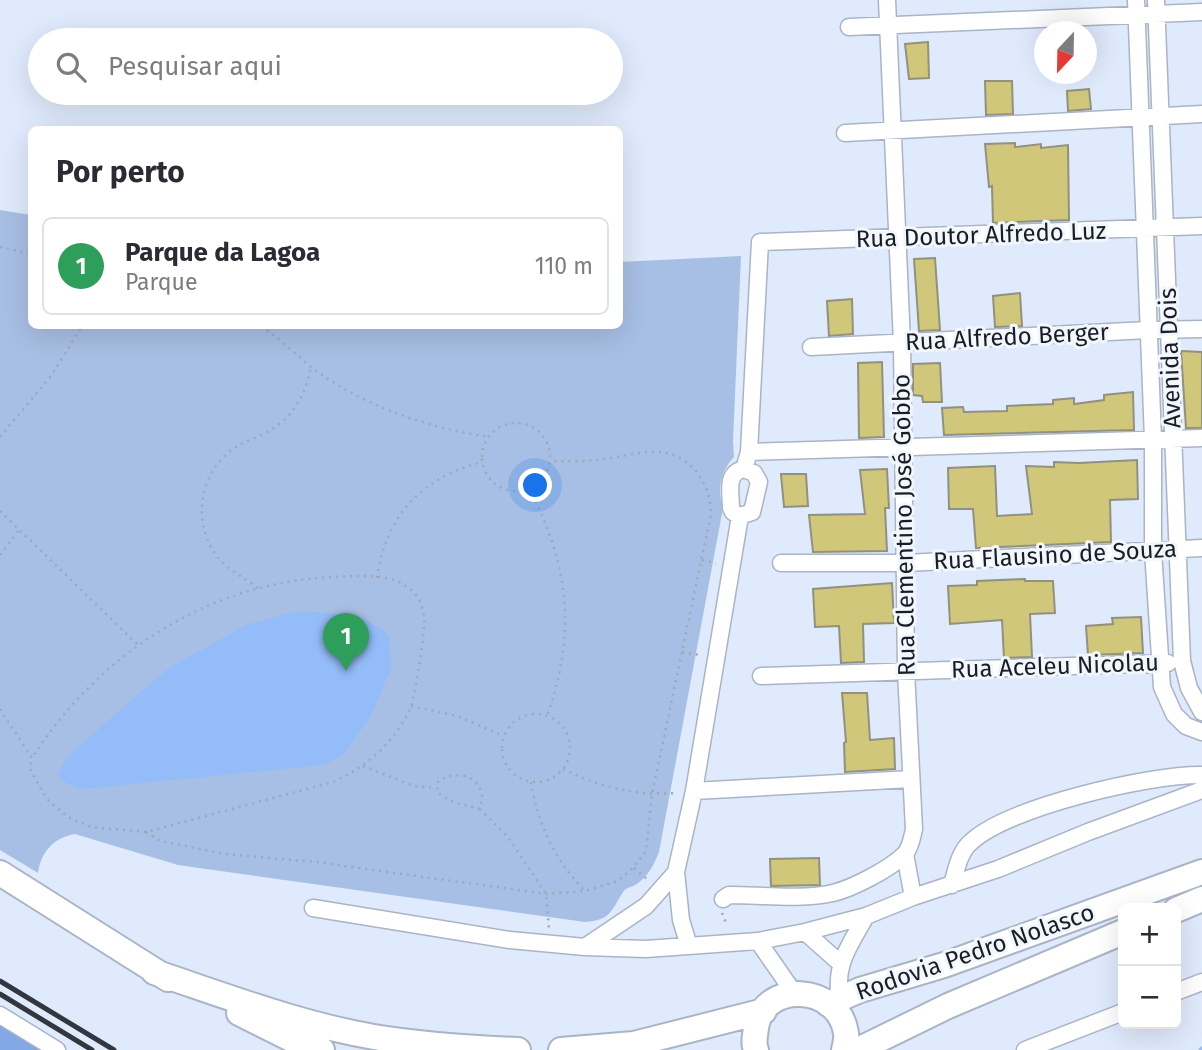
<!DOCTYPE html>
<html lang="pt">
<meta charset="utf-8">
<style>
body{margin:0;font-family:"Fira Sans",sans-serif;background:#f7f7f7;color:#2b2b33}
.controls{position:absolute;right:21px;bottom:21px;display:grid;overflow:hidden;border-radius:10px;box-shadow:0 7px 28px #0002}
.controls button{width:63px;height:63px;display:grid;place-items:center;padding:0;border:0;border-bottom:2px solid #e1e1e2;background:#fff;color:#2b2b33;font:35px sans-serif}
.compass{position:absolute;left:1034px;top:21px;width:63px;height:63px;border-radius:50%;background:#fff;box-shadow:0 7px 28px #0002;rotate:202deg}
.you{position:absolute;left:536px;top:486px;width:24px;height:24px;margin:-18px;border:5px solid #fff;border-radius:50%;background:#1a73e8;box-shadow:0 0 0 10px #1a73e833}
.badge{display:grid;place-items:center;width:46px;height:46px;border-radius:50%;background:#1a73e8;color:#fff;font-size:23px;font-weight:700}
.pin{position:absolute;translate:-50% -58px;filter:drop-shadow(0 2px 4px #0008)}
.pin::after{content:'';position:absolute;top:37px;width:24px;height:21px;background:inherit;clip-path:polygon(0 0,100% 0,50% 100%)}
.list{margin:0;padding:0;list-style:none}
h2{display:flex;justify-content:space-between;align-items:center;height:91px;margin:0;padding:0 28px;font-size:30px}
h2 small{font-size:23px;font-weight:400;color:#7c7c81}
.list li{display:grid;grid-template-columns:46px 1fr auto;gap:21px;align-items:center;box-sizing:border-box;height:98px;margin:0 14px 14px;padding:0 14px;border:2px solid #e1e1e2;border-radius:10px}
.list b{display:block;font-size:26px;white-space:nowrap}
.list p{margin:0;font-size:23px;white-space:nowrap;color:#7c7c81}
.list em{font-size:23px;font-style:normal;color:#7c7c81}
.icon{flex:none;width:38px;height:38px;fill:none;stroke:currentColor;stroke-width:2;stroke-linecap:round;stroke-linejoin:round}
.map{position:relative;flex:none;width:1202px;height:1050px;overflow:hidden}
.search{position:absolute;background:#fff;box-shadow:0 7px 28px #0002;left:28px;top:28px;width:595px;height:77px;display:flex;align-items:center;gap:18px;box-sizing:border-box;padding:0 24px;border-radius:38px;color:#7c7c81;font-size:26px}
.panel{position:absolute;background:#fff;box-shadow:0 7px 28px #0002;left:28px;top:126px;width:595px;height:203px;border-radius:10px}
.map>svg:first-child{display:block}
</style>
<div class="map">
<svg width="1202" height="1050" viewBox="0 0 1202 1050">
<rect width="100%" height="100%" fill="#dfeafc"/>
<path fill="#a7bfe4" d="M 0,210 L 31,215 L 32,326 L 620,326 L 620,262 L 741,256 L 733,441 L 734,457 C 720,472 717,489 723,508 L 659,852 C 654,865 648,876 637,884 C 632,887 625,888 623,892 C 611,911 611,920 585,922 L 178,865 L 75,834 C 53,838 41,852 38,873 L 0,850 Z"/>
<path fill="#82a9e5" d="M 0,1012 L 63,1050 L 0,1050 Z"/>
<path fill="#94bcf9" d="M 298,611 C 333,614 362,610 389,636 L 391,668 L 370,718 L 344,754 L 324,765 L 81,789 L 66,783 L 58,775 L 65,760 L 80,745 L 169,668 L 246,625 Z"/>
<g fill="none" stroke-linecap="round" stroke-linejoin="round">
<path stroke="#94bcf9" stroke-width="5" d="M 1201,1050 L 1202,1049"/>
</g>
<path fill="#d0c77b" stroke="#92917e" stroke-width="2" d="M 928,42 L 929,78 L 909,79 L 905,44 Z
M 985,81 L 1012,81 L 1013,114 L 986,115 Z
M 1089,89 L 1091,109 L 1068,111 L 1067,91 Z
M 1015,143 L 1015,147 L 1041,144 L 1041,148 L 1068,145 L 1069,220 L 993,223 L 992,186 L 989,187 L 985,144 Z
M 935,258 L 940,330 L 919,331 L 914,259 Z
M 1020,293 L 1022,326 L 995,327 L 993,296 Z
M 852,299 L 853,334 L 829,336 L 827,301 Z
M 1181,351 L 1202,352 L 1202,428 L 1186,428 Z
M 882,362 L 884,437 L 859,438 L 858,363 Z
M 940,363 L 942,402 L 923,402 L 922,396 L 913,395 L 913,364 Z
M 1133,392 L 1134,430 L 944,435 L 942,408 L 963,407 L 964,412 L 1007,411 L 1007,406 L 1053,404 L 1053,400 L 1074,398 L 1074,404 L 1104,400 L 1104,395 Z
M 1137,460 L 1138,499 L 1110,500 L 1111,542 L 976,548 L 973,509 L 949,509 L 948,468 L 995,466 L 997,516 L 1032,514 L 1026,466 L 1054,467 L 1054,462 L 1079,463 Z
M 887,469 L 889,508 L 885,508 L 887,551 L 813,552 L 809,515 L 865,514 L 860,470 Z
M 781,474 L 806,474 L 808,506 L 784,507 Z
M 1025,579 L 1025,581 L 1053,581 L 1055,613 L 1030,614 L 1032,657 L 1004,658 L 1002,620 L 950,624 L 948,586 L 977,585 L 977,581 Z
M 892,583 L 894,623 L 863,624 L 864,662 L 841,663 L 839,626 L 815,627 L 813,589 Z
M 1141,617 L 1143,653 L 1088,655 L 1086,626 L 1113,624 L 1112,618 Z
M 842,693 L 867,693 L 870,740 L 894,738 L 895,769 L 845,772 L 844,743 L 846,742 Z
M 819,858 L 820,885 L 771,886 L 770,859 Z"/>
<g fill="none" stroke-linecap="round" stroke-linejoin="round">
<defs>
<path id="minor" d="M 1136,0 L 1153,439 L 1153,551 L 1162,687 L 1174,714 L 1186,726 L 1202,732
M 1156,0 L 1182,661 L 1189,688 L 1202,712
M 849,27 L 1202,12
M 845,133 L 1202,114
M 811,347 L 1148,330 L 1202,329
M 749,452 L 1202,438
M 744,469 L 749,452 L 760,242 L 1202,226
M 744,469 L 754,473 L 759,482 L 752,512 L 740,516 L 733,512 L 731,508 C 731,492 725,473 744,469 Z
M 781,563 L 906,563 L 1202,548
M 761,676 L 1168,663
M 694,791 L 911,779
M 905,854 L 913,897
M 952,885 C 956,871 959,852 971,842 C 1008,807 1151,774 1202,775
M 723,899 L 729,895 C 761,895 802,900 833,893 C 853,888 890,869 905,854 C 911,847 912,837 914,829 L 906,671 L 902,343 L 887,0
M 313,908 L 510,940 L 585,947 L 646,949 L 758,941 L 805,932 L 866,916 L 913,897 L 998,869 L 1088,832 L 1202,790
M 805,932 L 841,964
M 758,941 L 794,993
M 689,946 L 681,920 L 676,872 L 694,791 L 740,516
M 585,947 L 646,906 L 676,872
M 1176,992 L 1202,982
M 840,999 C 834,964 850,945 866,916
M 0,1015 L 57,1050
M 1025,1050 L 1123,1012"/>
<path id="highway" d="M 0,873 L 168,979
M 1176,910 L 1202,899
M 154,972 C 226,996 299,1024 374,1037 C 422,1045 470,1048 518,1050
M 828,1004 L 860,990 L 944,965 L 1202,872
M 239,1013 L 293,1040 L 322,1050
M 561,1050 L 634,1044 L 764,1011
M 756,1050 C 753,1043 755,1036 756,1028 C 763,980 839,984 846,1033 C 847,1038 845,1045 844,1050
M 858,1050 L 948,1006 L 1123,932"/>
</defs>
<use href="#minor" stroke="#a9b4c5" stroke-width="19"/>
<use href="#highway" stroke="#a9b4c5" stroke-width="28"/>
<path stroke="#9fa7b6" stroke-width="2.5" stroke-dasharray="2 5" stroke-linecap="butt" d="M 0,247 L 32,254
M 261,326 C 279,338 294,353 311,367 C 363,406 425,427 489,437
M482 457a34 34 0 1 1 68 0a34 34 0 1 1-68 0Z
M 0,437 L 51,376 L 82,326
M 529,489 C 570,565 576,635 547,716
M 0,511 L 138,645
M 0,555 L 19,530
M 702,560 L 716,563
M 377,578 C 386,515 422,477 483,462
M 258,588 C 245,578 230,571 219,559 C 193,527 197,478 229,452 C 240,443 251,440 263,434 C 291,421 306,396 311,366
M 682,652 L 700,655
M 411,706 L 457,716 L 504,736
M 0,709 L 32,758 L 30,769 L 42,791 L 49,801 L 68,817 L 91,827 L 146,832 L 333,782 C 357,771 378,756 395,734 C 401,726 407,716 411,707 C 415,692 426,631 424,617 C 423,605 417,593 406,586 C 388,573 356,576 334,577 C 208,582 99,654 32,758
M502 748a34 34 0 1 1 68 0a34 34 0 1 1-68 0Z
M 363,766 L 414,786 L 436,788
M 563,769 C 599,787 636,796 676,793
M 531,782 C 538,824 554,859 584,890
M 480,809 L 453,802 L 438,793 L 437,783 C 448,771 475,772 481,791 C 483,796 481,803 480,809 L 508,837 L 546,894 L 549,929
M 146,832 L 160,841 L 225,854 L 316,862 L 546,894 L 585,891 L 618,881 L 634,867 L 646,851 L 652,794 L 711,514 C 711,479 686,449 649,452 C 631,453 613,459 594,460 C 580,462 565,461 550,461
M 634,868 L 648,880
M 722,913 L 727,926"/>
<use href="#minor" stroke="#fff" stroke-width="16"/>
<use href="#highway" stroke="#fff" stroke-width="24"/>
<path stroke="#32373f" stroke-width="5" d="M 0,981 L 114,1050
M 0,994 L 92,1050"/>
</g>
<g text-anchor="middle" stroke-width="6" stroke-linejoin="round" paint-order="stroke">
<g font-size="24" fill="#1a1e24" stroke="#f2f7fe">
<text transform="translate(981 235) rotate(-2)" y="8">Rua Doutor Alfredo Luz</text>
<text transform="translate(1007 337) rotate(-3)" y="8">Rua Alfredo Berger</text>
<text transform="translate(1170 358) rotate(-92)" y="8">Avenida Dois</text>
<text transform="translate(904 525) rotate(-91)" y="8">Rua Clementino José Gobbo</text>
<text transform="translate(1055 555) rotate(-3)" y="8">Rua Flausino de Souza</text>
<text transform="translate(1055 666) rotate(-2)" y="8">Rua Aceleu Nicolau</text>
<text transform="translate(975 952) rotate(-19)" y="8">Rodovia Pedro Nolasco</text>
</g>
</g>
</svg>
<div class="controls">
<button>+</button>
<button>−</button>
</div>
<svg class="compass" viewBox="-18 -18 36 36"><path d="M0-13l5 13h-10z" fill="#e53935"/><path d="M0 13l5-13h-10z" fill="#7c7c81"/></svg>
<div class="you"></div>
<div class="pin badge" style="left:346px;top:671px;background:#2e9e5b">1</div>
<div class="search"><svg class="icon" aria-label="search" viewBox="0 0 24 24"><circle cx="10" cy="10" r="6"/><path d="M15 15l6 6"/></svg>Pesquisar aqui</div>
<section class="panel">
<h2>Por perto<small></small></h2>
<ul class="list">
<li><span class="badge" style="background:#2e9e5b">1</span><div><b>Parque da Lagoa</b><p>Parque</p></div><em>110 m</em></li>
</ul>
</section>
</div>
